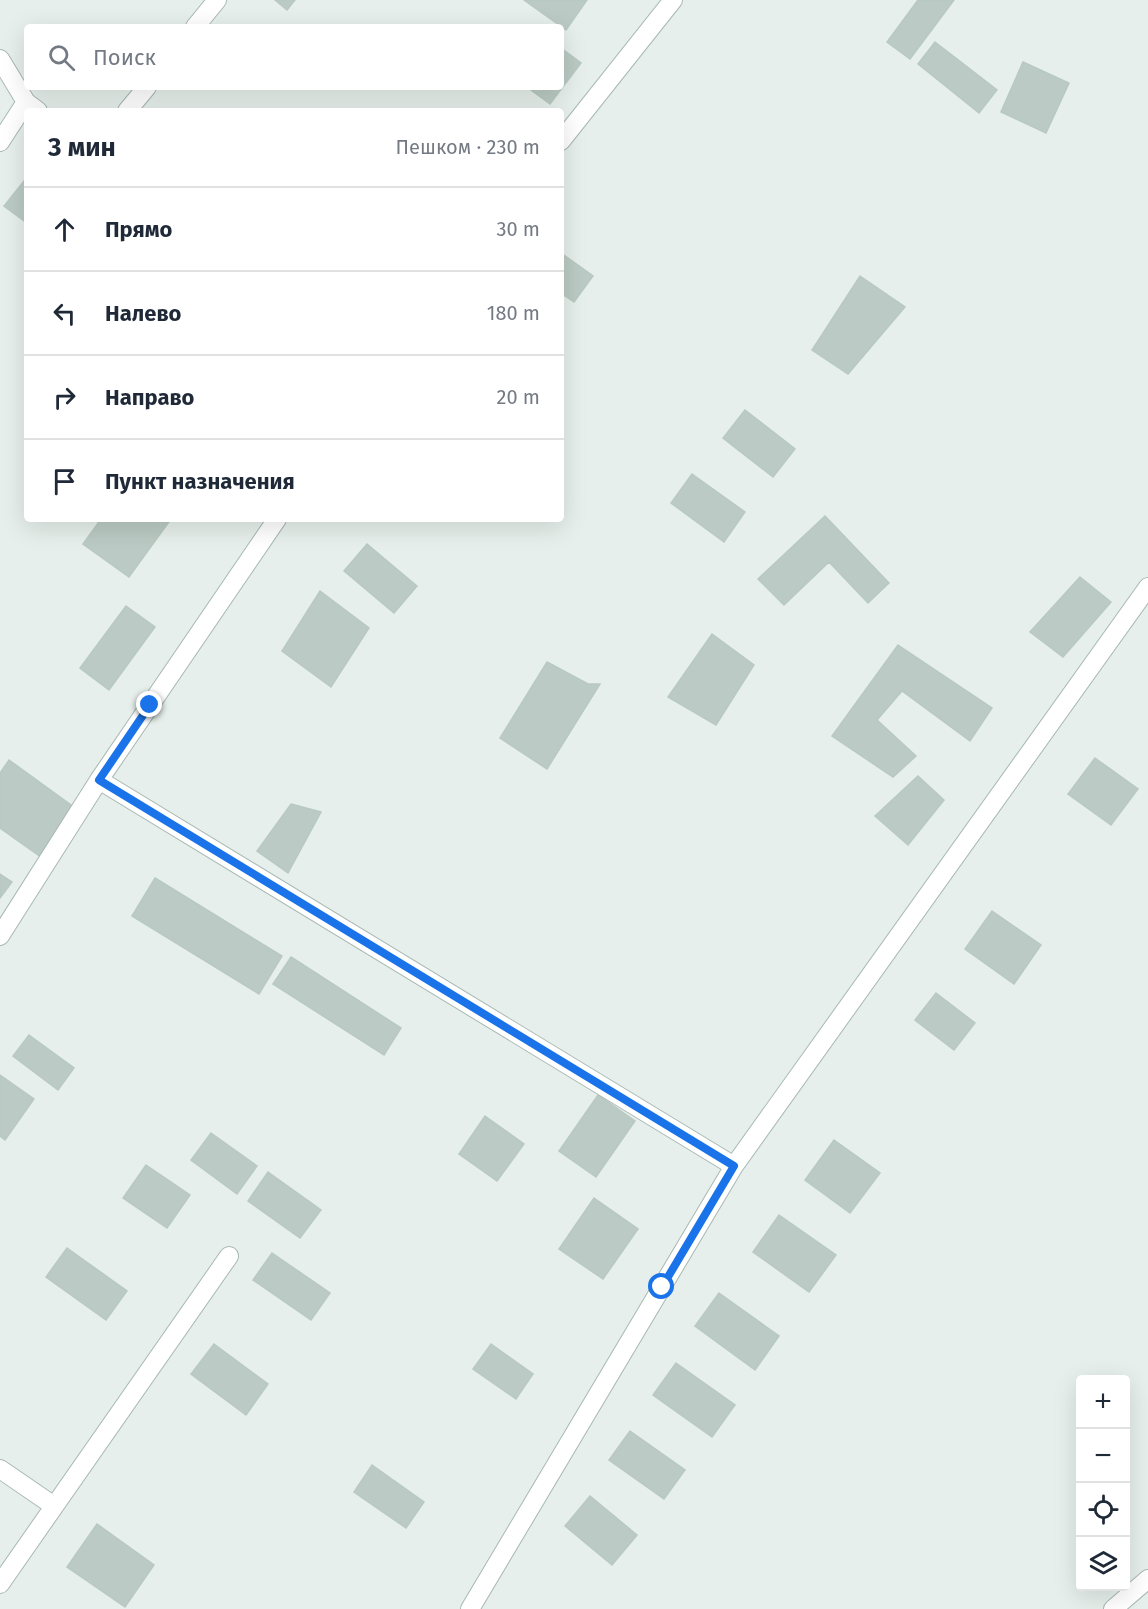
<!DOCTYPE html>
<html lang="ru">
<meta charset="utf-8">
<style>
body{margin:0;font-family:"Fira Sans",sans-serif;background:#f6f6f7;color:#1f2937}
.controls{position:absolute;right:18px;bottom:18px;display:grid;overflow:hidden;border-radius:6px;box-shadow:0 6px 24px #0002}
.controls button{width:54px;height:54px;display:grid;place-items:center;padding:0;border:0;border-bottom:2px solid #e0e1e3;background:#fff;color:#1f2937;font:30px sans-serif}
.stop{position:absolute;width:18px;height:18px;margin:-14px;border:4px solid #1a73e8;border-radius:50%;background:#fff}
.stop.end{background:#1a73e8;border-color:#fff;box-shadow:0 2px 6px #0008}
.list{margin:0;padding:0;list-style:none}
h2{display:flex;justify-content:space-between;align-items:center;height:78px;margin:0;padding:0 24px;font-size:26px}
h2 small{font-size:20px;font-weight:400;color:#747a83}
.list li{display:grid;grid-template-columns:39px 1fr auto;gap:18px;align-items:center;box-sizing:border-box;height:84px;padding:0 24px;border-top:2px solid #e0e1e3}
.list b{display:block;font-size:22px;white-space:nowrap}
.list em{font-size:20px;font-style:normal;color:#747a83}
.icon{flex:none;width:33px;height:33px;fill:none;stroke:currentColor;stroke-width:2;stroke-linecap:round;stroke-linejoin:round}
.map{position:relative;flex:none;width:1148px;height:1609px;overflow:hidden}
.search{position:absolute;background:#fff;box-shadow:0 6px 24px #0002;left:24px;top:24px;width:540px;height:66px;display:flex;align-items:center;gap:15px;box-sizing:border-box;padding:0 21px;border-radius:6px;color:#747a83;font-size:22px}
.panel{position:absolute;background:#fff;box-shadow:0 6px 24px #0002;left:24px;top:108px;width:540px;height:414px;border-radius:6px}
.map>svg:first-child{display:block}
</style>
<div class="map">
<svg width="1148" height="1609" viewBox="0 0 1148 1609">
<rect width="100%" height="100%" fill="#e6efeb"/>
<path fill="#bbcac4" stroke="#b8c9c2" stroke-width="1.5" d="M 275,0 L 295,0 L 287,10 Z
M 524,0 L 587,0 L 566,30 Z
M 918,0 L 954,0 L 910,59 L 887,42 Z
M 935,42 L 997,90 L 979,113 L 918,64 Z
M 561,48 L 581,63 L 550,104 L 527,87 L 561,87 Z
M 1023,62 L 1069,83 L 1046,133 L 1001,112 Z
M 24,181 L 27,183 L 27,223 L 4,206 Z
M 561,253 L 593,276 L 574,302 L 561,293 Z
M 860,276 L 905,307 L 848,374 L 812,350 Z
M 745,410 L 795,449 L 773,477 L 723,438 Z
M 692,474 L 745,512 L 724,542 L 671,503 Z
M 825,516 L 889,583 L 868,603 L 829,562 L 784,605 L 758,579 Z
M 101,519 L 171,519 L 129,577 L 83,544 Z
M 367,544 L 417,586 L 394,613 L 344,571 Z
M 1080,577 L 1111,602 L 1063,657 L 1030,632 Z
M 320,591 L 369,628 L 331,687 L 282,651 Z
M 126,606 L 155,627 L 109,690 L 80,668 Z
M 712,634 L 754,665 L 716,725 L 668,697 Z
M 898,645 L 992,708 L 970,741 L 902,691 L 877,720 L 916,756 L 893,777 L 832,736 Z
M 547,662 L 588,684 L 600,684 L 547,769 L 500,738 Z
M 1095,758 L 1138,789 L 1111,825 L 1068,794 Z
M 9,760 L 82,813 L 48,862 L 0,828 L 0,773 Z
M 918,776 L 944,800 L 908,845 L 875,816 Z
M 291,804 L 321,812 L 288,873 L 257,851 Z
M 0,874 L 12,882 L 0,898 Z
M 155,878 L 282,956 L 259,994 L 132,916 Z
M 992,911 L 1041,945 L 1014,984 L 965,949 Z
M 291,957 L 401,1028 L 384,1055 L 273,984 Z
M 936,993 L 975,1023 L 954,1050 L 915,1020 Z
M 29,1035 L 74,1068 L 58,1090 L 13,1056 Z
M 0,1075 L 34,1099 L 5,1140 L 0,1136 Z
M 598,1095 L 635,1121 L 596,1177 L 559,1151 Z
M 485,1116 L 524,1144 L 497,1181 L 459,1154 Z
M 211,1133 L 257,1166 L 237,1194 L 191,1160 Z
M 834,1140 L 880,1173 L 850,1213 L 805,1180 Z
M 146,1165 L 190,1195 L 167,1228 L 123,1198 Z
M 268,1172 L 321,1210 L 300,1238 L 248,1201 Z
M 594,1198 L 638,1229 L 603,1279 L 559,1249 Z
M 779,1215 L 836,1255 L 809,1292 L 753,1252 Z
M 67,1248 L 127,1291 L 106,1320 L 46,1277 Z
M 272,1253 L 330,1293 L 311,1320 L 253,1280 Z
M 719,1293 L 779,1336 L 755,1370 L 695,1326 Z
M 214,1344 L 268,1384 L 246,1415 L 191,1374 Z
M 491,1344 L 533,1374 L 516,1399 L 473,1369 Z
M 676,1363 L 735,1405 L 712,1437 L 653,1395 Z
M 630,1431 L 685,1470 L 664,1499 L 609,1460 Z
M 372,1465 L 424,1502 L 406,1528 L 354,1492 Z
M 590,1496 L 637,1535 L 612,1565 L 565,1526 Z
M 97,1524 L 154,1565 L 125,1607 L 67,1567 Z"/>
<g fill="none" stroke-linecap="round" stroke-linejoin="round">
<defs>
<path id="minor" d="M 195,27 L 217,0
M 0,59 L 26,102 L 38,111
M 127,111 L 147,87
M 561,141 L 673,0
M 0,142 L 26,102
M 99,780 L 734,1166
M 0,936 L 99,780 L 277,519
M 0,1469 L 54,1506
M 0,1584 L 229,1256
M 470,1609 L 734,1166 L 1148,587
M 1113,1609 L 1148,1579"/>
</defs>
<use href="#minor" stroke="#a8b8b2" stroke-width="20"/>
<use href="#minor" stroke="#fff" stroke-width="18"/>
</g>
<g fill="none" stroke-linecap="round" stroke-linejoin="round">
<path stroke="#1a73e8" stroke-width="8" d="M 150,705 L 99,780 L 734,1166 L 662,1287"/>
</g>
</svg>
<div class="controls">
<button>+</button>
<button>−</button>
<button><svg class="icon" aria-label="locate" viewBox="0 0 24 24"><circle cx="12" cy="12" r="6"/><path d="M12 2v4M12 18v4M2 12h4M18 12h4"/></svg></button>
<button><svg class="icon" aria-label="layers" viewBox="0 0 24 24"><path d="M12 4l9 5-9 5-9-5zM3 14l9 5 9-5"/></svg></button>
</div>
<div class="stop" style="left:662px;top:1287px"></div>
<div class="stop end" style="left:150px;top:705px"></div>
<div class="search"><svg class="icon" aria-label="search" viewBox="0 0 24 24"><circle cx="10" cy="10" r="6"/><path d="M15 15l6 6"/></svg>Поиск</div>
<section class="panel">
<h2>3 мин<small>Пешком · 230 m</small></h2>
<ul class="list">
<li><svg class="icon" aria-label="ahead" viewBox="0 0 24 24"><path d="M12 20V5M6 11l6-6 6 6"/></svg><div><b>Прямо</b></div><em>30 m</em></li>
<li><svg class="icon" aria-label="left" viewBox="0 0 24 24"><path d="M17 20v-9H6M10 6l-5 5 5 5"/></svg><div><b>Налево</b></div><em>180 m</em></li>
<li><svg class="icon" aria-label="right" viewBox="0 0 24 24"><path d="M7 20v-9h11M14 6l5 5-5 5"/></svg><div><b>Направо</b></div><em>20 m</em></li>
<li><svg class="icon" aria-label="arrive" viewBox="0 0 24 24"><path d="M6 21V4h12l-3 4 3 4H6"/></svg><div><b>Пункт назначения</b></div></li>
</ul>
</section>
</div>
